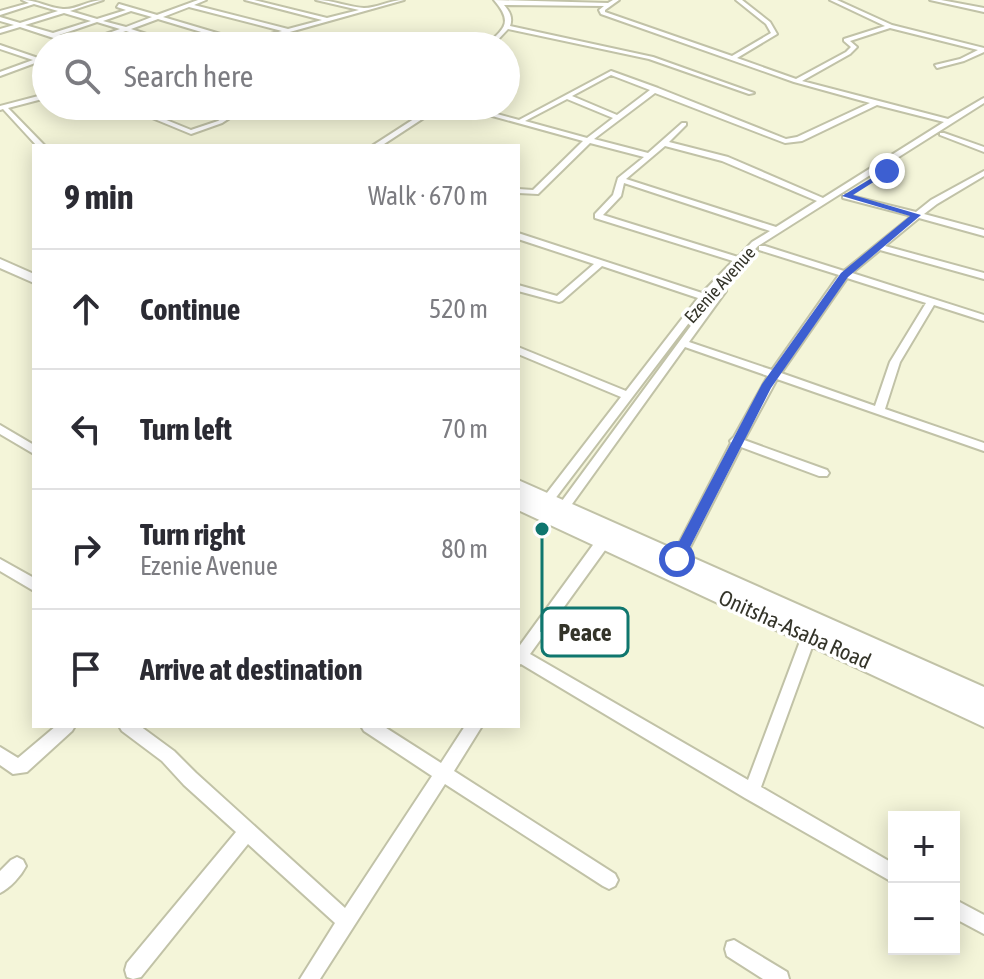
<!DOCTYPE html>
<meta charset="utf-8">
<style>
body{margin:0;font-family:"Asap Condensed",sans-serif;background:#f7f7f7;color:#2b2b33}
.controls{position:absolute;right:24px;bottom:24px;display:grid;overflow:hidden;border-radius:0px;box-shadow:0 4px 20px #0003}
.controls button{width:72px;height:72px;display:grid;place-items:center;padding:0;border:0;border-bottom:2px solid #e1e1e2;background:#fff;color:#2b2b33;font:40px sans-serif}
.stop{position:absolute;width:24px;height:24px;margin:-18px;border:6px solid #3d5fd1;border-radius:50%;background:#fff}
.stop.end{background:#3d5fd1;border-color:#fff;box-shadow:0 2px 8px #0008}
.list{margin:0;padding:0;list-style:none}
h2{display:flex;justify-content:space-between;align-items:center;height:104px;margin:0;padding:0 32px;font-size:34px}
h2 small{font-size:26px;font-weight:400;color:#7c7c81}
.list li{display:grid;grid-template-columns:52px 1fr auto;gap:24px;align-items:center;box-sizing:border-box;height:120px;padding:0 32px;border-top:2px solid #e1e1e2}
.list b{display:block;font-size:30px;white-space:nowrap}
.list p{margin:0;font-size:26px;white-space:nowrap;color:#7c7c81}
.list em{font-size:26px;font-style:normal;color:#7c7c81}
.icon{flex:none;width:44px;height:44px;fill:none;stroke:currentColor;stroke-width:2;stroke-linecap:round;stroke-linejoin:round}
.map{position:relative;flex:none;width:984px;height:979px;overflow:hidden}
.search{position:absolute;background:#fff;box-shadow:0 4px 20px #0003;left:32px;top:32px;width:488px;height:88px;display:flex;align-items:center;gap:20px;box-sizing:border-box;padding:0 28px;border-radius:44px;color:#7c7c81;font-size:30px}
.panel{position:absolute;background:#fff;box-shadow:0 4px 20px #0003;left:32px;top:144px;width:488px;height:584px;border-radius:0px}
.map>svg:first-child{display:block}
</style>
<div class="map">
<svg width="984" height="979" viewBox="0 0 984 979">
<rect width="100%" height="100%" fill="#f4f5d9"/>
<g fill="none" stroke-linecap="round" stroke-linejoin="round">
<defs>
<path id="minor" d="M 22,0 C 37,0 49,8 63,9 C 76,10 89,0 103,0 L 70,11 L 97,19 L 126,10 L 117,7 L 119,4 L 157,15 L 198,0 L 206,0 L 194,5 L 288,29 L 322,20 L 245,0 L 254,0 L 327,18 L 359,10 L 316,0 C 333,0 348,7 364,8 C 377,8 390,0 404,0 L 240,46 L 230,46 L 238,43 L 158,19 L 131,29 L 183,46 L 174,46 L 126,31 L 88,44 L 92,46 L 78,46 L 20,27 L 0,33 L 0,29 L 14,25 L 0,21 L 0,17 L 20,23 L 58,11 L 34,4 L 0,15 L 0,11 L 29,3 ZM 189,7 L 282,31 L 244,41 L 163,17 ZM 131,11 L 152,17 L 126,27 L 103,21 ZM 64,13 L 91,21 L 53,33 L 25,25 ZM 97,22 L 120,29 L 83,42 L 59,35 Z
M 494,0 L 608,3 L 613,0 L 619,0 L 605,10 L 605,12 L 732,56 L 771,33 L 766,24 L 736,0 L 742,0 L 770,22 L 777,34 L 737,58 L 796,79 L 846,52 L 851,47 L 844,41 L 844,39 L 885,26 L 830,0 L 837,0 L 892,25 L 984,48 L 984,52 L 964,61 L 937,68 L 935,65 L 960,59 L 978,50 L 890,28 L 850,41 L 857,47 L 850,54 L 802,81 L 948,119 L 982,99 L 984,98 L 984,103 L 758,246 L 707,299 L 551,504 L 543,504 L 541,501 L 543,498 L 621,397 L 518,354 L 518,347 L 626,391 L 698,298 L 602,266 L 562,301 L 559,302 L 518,291 L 518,285 L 557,296 L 594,264 L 518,239 L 518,233 L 702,293 L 733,261 L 595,218 L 595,214 L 613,195 L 618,178 L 644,157 L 590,143 L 538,194 L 518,193 L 518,189 L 533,190 L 583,141 L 456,106 L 467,106 L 519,120 L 611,71 L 658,88 L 786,139 L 797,137 L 870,103 L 794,82 L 601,14 L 599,10 L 604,6 L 504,5 C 510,12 513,18 510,26 L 653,57 L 754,93 L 749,94 L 649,59 L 508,29 L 492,46 L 485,46 C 504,29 514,23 494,0 ZM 611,75 L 650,90 L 617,115 L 572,96 ZM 655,93 L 785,143 L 802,141 L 877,105 L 944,122 L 823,198 L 728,157 L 669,142 L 686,125 L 686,123 L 682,123 L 648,153 L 594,139 ZM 567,99 L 613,118 L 587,138 L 525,121 ZM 665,146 L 722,161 L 817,201 L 776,227 L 626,179 ZM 624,183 L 770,231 L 752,242 L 738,257 L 603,215 L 621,196 Z
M 930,0 L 941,0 L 984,8 L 984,12 Z
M 0,45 L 38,58 L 46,55 L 46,59 L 0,76 L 0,72 L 33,60 L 0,49 Z
M 46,94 L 46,98 L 8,108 L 45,146 L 37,146 L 3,109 L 0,110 L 0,106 Z
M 123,106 L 132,106 L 191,130 L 218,121 L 240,106 L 248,106 L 222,123 L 191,134 Z
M 434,106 L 442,106 L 381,146 L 372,146 Z
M 940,133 L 944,133 L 984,147 L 984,152 L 940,135 Z
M 984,171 L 984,176 L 937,204 L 924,214 L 984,230 L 984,236 L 919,218 L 885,246 L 984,273 L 984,279 L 880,250 L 852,273 L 984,315 L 984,321 L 934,305 L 900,362 L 885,409 L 984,443 L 984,451 L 777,379 L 744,440 L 827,470 L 829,473 L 827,476 L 819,476 L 741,447 L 682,563 L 677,564 L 672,563 L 671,559 L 731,443 L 730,441 L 734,437 L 768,376 L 685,347 L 567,511 L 559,511 L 557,508 L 559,505 L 718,289 L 724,289 L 726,291 L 689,342 L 772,370 L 839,275 L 759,250 L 759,246 L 765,246 L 844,271 L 912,216 L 843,198 L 843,194 L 916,212 L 931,200 ZM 847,278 L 926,303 L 890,362 L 875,406 L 781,373 Z
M 0,425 L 34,445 L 34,454 L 0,434 Z
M 603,537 L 608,538 L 609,542 L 608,546 L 530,654 L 748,780 L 802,636 L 804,632 L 809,630 L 814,632 L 816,636 L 761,787 L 894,864 L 894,883 L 745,798 L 521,664 L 518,665 L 518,648 L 598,538 Z
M 0,559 L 34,578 L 34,591 L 0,571 Z
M 56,726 L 75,726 L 72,731 L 27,772 L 13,774 L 0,765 L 0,747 L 18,758 Z
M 119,726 L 140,726 L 174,751 L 196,773 L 345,908 L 432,776 L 364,731 L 361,726 L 383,726 L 441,763 L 465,726 L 482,726 L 454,771 L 615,874 L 618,880 L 615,886 L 609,889 L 603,886 L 445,784 L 320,979 L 300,979 L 335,923 L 248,844 L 141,977 L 133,979 L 127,977 L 125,970 L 127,963 L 236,832 L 184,785 L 162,761 L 122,731 Z
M 17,857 L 23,860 L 26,866 C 21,876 10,888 0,893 L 0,871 L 11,860 Z
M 954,899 L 984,915 L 984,934 L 954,918 Z
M 734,940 L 787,972 L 789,979 L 763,979 L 727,956 L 725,949 L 727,942 Z"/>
<path id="highway" d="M 0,259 L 34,274 L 34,283 L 0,268 Z
M 518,480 L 984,687 L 984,727 L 518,510 Z"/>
</defs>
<use href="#minor" stroke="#c1c2a7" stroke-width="4"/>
<use href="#highway" stroke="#c1c2a7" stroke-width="4"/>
<use href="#minor" fill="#fff" fill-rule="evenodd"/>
<use href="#highway" fill="#fff" fill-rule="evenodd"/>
</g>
<path fill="#3d5fd1" d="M 885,170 L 891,171 L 853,195 L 921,215 L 848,277 L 771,388 L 682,563 L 672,563 L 670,559 L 762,384 L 841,273 L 910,216 L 842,196 Z"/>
<g text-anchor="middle" stroke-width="7" stroke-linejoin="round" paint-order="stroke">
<g font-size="18" fill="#343429" stroke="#fff">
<text transform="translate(720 285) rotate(-48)" y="6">Ezenie Avenue</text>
</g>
<g font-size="22" fill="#343429" stroke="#fff">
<text transform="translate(795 629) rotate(24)" y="8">Onitsha-Asaba Road</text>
</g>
</g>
<path fill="none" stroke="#0f766e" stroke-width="3" d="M542 529L542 632"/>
<circle fill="#0f766e" stroke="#fff" stroke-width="3" cx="542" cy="529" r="8"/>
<rect fill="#fff" stroke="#0f766e" stroke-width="3" x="542" y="608" width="86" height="48" rx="8"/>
<g font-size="24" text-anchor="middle" font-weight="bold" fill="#343429">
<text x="585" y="641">Peace</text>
</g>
</svg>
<div class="controls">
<button>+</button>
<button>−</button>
</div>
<div class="stop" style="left:677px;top:559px"></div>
<div class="stop end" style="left:887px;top:171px"></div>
<div class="search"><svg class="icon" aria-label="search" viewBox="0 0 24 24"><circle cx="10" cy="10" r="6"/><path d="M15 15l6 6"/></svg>Search here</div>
<section class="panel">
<h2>9 min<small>Walk · 670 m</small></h2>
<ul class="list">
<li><svg class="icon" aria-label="ahead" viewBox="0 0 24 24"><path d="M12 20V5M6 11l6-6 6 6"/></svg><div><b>Continue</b></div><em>520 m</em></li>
<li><svg class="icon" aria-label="left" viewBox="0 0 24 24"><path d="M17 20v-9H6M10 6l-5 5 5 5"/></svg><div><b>Turn left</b></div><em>70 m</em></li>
<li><svg class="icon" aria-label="right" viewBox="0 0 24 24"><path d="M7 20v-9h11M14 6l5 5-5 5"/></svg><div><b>Turn right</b><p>Ezenie Avenue</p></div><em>80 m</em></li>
<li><svg class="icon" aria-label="arrive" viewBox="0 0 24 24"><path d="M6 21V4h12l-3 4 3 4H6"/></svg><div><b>Arrive at destination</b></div></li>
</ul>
</section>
</div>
